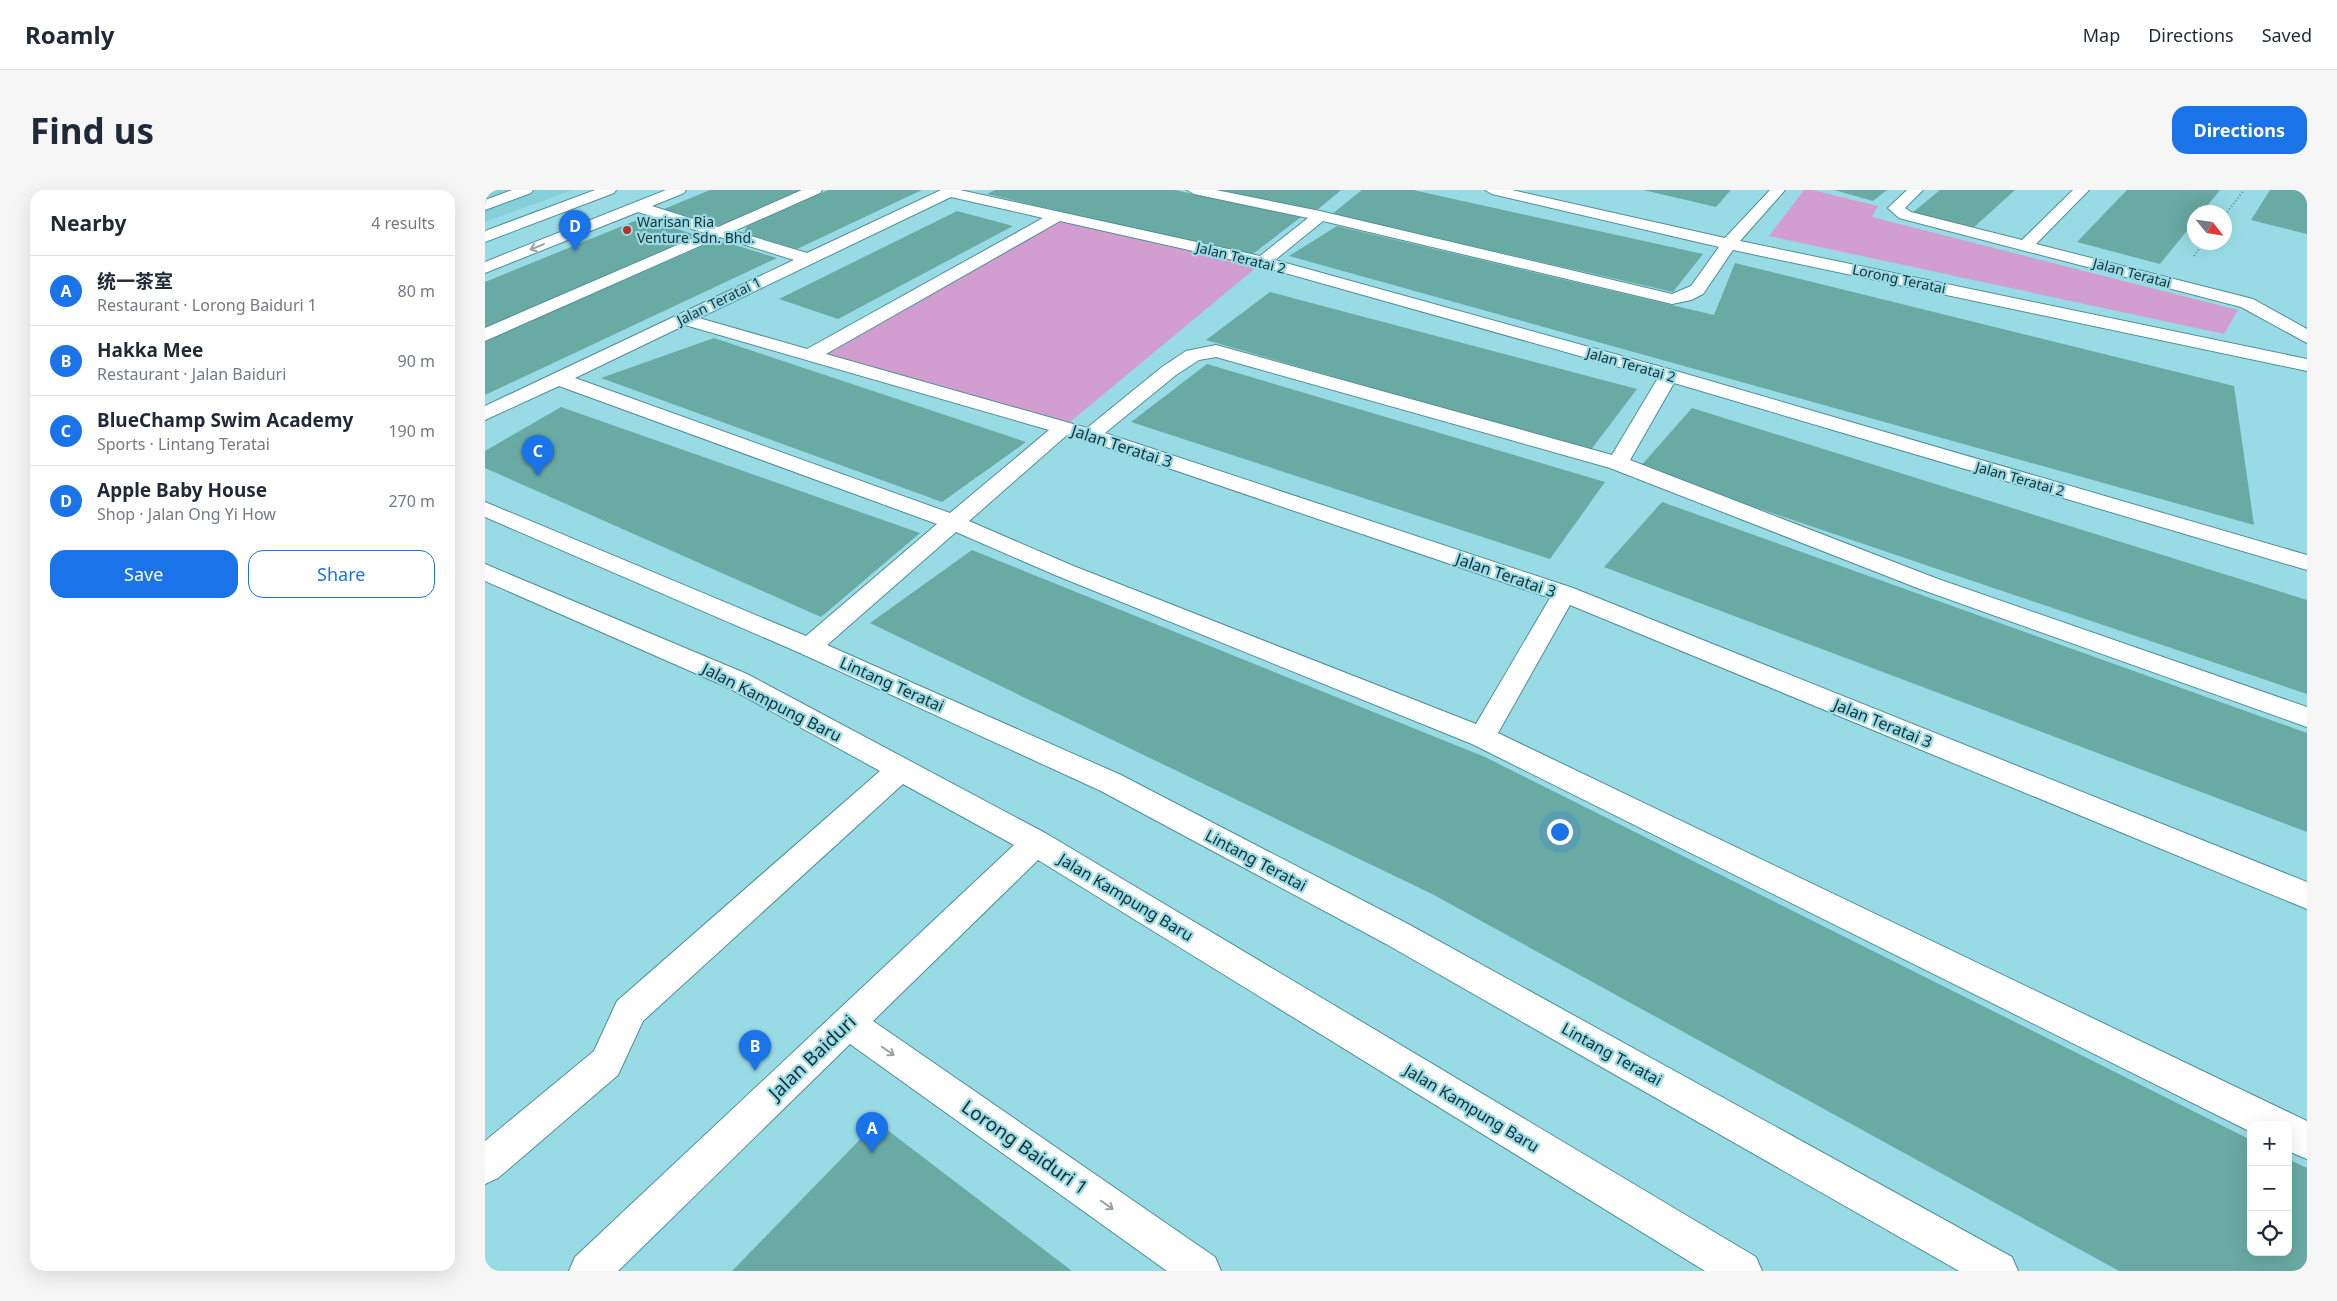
<!DOCTYPE html>
<meta charset="utf-8">
<style>
body{margin:0;font-family:"Noto Sans","Noto Sans SC",sans-serif;background:#f6f6f7;color:#1f2937}
.controls{position:absolute;right:15px;bottom:15px;display:grid;overflow:hidden;border-radius:10px;box-shadow:0 5px 20px #0002}
.controls button{width:45px;height:45px;display:grid;place-items:center;padding:0;border:0;border-bottom:1px solid #e0e1e3;background:#fff;color:#1f2937;font:25px sans-serif}
.compass{position:absolute;left:1702px;top:15px;width:45px;height:45px;border-radius:50%;background:#fff;box-shadow:0 5px 20px #0002;rotate:120deg}
.you{position:absolute;left:1074px;top:641px;width:18px;height:18px;margin:-12px;border:4px solid #fff;border-radius:50%;background:#1a73e8;box-shadow:0 0 0 8px #1a73e833}
.badge{display:grid;place-items:center;width:32px;height:32px;border-radius:50%;background:#1a73e8;color:#fff;font-size:16px;font-weight:700}
.pin{position:absolute;translate:-50% -41px;filter:drop-shadow(0 1px 2px #0008)}
.pin::after{content:'';position:absolute;top:26px;width:18px;height:15px;background:inherit;clip-path:polygon(0 0,100% 0,50% 100%)}
.list{margin:0;padding:0;list-style:none}
h2{display:flex;justify-content:space-between;align-items:center;height:65px;margin:0;padding:0 20px;font-size:21px}
h2 small{font-size:16px;font-weight:400;color:#747a83}
.list li{display:grid;grid-template-columns:32px 1fr auto;gap:15px;align-items:center;box-sizing:border-box;height:70px;padding:0 20px;border-top:1px solid #e0e1e3}
.list b{display:block;font-size:19px;white-space:nowrap}
.list p{margin:0;font-size:16px;white-space:nowrap;color:#747a83}
.list em{font-size:16px;font-style:normal;color:#747a83}
.actions{display:flex;gap:10px;padding:15px 20px}
.actions a{flex:1;padding:11px 0;border:1px solid #1a73e8;border-radius:15px;text-align:center;font-size:18px;color:#1a73e8}
.actions .main{background:#1a73e8;color:#fff}
.icon{flex:none;width:28px;height:28px;fill:none;stroke:currentColor;stroke-width:2;stroke-linecap:round;stroke-linejoin:round}
.map{position:relative;flex:none;width:1822px;height:1081px;overflow:hidden;border-radius:15px}
header{display:flex;align-items:center;gap:30px;box-sizing:border-box;height:70px;padding:0 25px;background:#fff;border-bottom:1px solid #e0e1e3}
header strong{font-size:24px}
nav{display:flex;gap:28px;margin-inline-start:auto;font-size:18px}
.intro{display:flex;align-items:center;justify-content:space-between;box-sizing:border-box;height:120px;padding:0 30px}
h1{margin:0;font-size:35px}
.button{padding:12px 22px;border-radius:15px;background:#1a73e8;color:#fff;font-size:18px;font-weight:700}
main{display:flex;gap:30px;padding:0 30px}
aside{flex:1;background:#fff;border-radius:15px;box-shadow:0 5px 20px #0002}
.map>svg:first-child{display:block}
</style>
<header>
<strong>Roamly</strong>
<nav><a>Map</a><a>Directions</a><a>Saved</a></nav>
</header>
<div class="intro"><h1>Find us</h1><a class="button">Directions</a></div>
<main>
<aside>
<h2>Nearby<small>4 results</small></h2>
<ul class="list">
<li><span class="badge">A</span><div><b>统一茶室</b><p>Restaurant · Lorong Baiduri 1</p></div><em>80 m</em></li>
<li><span class="badge">B</span><div><b>Hakka Mee</b><p>Restaurant · Jalan Baiduri</p></div><em>90 m</em></li>
<li><span class="badge">C</span><div><b>BlueChamp Swim Academy</b><p>Sports · Lintang Teratai</p></div><em>190 m</em></li>
<li><span class="badge">D</span><div><b>Apple Baby House</b><p>Shop · Jalan Ong Yi How</p></div><em>270 m</em></li>
</ul>
<div class="actions"><a class="main">Save</a><a>Share</a></div>
</aside>
<div class="map">
<svg width="1822" height="1081" viewBox="0 0 1822 1081">
<rect width="100%" height="100%" fill="#99dbe4"/>
<path fill="#84cfda" d="M 0,0 L 87,0 L 0,32 Z"/>
<path fill="#d19ecf" d="M 1319,0 L 1327,0 L 1393,16 L 1387,27 L 1753,120 L 1739,144 L 1284,46 Z
M 573,26 L 778,72 L 579,237 L 331,161 Z"/>
<path fill="#6aaaa4" d="M 225,0 L 321,0 L 237,37 L 179,19 Z
M 343,0 L 437,0 L 312,59 L 259,43 L 262,36 Z
M 510,0 L 690,0 L 816,27 L 764,67 L 502,4 Z
M 734,0 L 856,0 L 831,21 Z
M 877,0 L 928,0 L 1218,64 L 1188,102 L 847,24 Z
M 1158,0 L 1246,0 L 1231,17 Z
M 1349,0 L 1402,0 L 1388,11 Z
M 1455,0 L 1530,0 L 1487,39 L 1427,23 Z
M 1642,0 L 1735,0 L 1717,22 L 1710,22 L 1710,31 L 1675,74 L 1592,52 Z
M 1785,0 L 1822,0 L 1822,44 L 1766,30 Z
M 472,21 L 528,36 L 353,129 L 294,109 Z
M 157,28 L 208,44 L 205,50 L 0,139 L 0,92 Z
M 852,36 L 1229,125 L 1250,73 L 1749,196 L 1769,335 L 804,66 Z
M 240,52 L 292,68 L 0,205 L 0,151 L 222,54 Z
M 785,102 L 1152,199 L 1105,261 L 721,150 Z
M 229,148 L 541,252 L 457,312 L 116,188 Z
M 722,174 L 1120,292 L 1065,369 L 646,232 Z
M 76,217 L 435,343 L 336,427 L 0,278 L 0,261 Z
M 1207,218 L 1822,410 L 1822,504 L 1154,278 Z
M 1177,312 L 1822,543 L 1822,642 L 1119,377 Z
M 487,360 L 1000,567 L 1766,950 L 1766,1062 L 1803,1062 L 1803,969 L 1822,978 L 1822,1081 L 1634,1081 L 947,704 L 385,433 Z
M 392,932 L 587,1081 L 247,1081 Z"/>
<g fill="none" stroke-linecap="round" stroke-linejoin="round">
<defs>
<path id="minor" d="M 27,0 L 48,0 L 46,3 L 0,20 L 0,10 Z
M 181,0 L 201,0 L 199,3 L 167,16 L 233,37 L 317,0 L 337,0 L 335,3 L 249,41 L 322,63 L 456,0 L 475,0 L 775,66 L 823,28 L 709,4 L 702,0 L 731,0 L 835,21 L 1187,104 L 1206,96 L 1234,57 L 1007,4 L 1000,0 L 1027,0 L 1240,48 L 1285,0 L 1300,0 L 1255,51 L 1822,169 L 1822,181 L 1248,60 L 1218,104 L 1206,110 L 1187,114 L 838,31 L 790,70 L 1191,181 L 1822,365 L 1822,380 L 1189,193 L 1145,270 L 1453,389 L 1822,517 L 1822,537 L 1435,399 L 1125,278 L 731,167 L 714,170 L 691,185 L 620,243 L 1088,398 L 1822,692 L 1822,719 L 1085,415 L 1013,543 L 1822,931 L 1822,969 L 1803,961 L 1803,935 L 1766,935 L 1766,942 L 987,554 L 570,385 L 471,342 L 342,455 L 636,585 L 923,734 L 1527,1067 L 1533,1081 L 1474,1081 L 901,754 L 616,601 L 315,463 L 0,327 L 0,312 L 321,446 L 452,334 L 74,196 L 0,230 L 0,216 L 309,70 L 235,47 L 0,151 L 0,138 L 220,43 L 153,22 L 0,83 L 0,72 ZM 466,7 L 558,28 L 322,159 L 214,128 ZM 575,31 L 775,76 L 1173,188 L 1127,265 L 731,155 L 701,161 L 677,177 L 602,238 L 341,164 ZM 200,135 L 564,240 L 465,323 L 90,188 ZM 582,245 L 598,249 L 1065,408 L 991,534 L 586,375 L 484,331 Z
M 1422,0 L 1438,0 L 1420,18 L 1426,22 L 1537,50 L 1588,0 L 1604,0 L 1551,54 L 1768,109 L 1822,139 L 1822,153 L 1756,117 L 1414,28 L 1403,18 Z
M 0,374 L 262,484 L 562,644 L 1271,1067 L 1277,1081 L 1220,1081 L 553,670 L 388,831 L 730,1067 L 736,1081 L 682,1081 L 365,854 L 133,1081 L 84,1081 L 90,1067 L 529,655 L 418,594 L 158,831 L 133,885 L 13,988 L 0,994 L 0,951 L 109,861 L 132,811 L 395,581 L 244,498 L 0,391 Z"/>
<path id="major" d="M 110,0 L 131,0 L 129,3 L 0,52 L 0,41 Z"/>
</defs>
<use href="#minor" stroke="#4f8f98" stroke-width="2"/>
<use href="#major" stroke="#4f8f98" stroke-width="2"/>
<path stroke="#5e8f95" stroke-width="2" stroke-dasharray="1 2.5" stroke-linecap="butt" d="M 1740,25 L 1759,0
M 1709,66 L 1719,52"/>
<use href="#minor" fill="#fff" fill-rule="evenodd"/>
<use href="#major" fill="#fff" fill-rule="evenodd"/>
</g>
<defs><path id="oneway-shaft" d="M-6 0H5M1.5-3L5.5 0L1.5 3" fill="none" stroke-width="1.6" stroke-linecap="round" stroke-linejoin="round" transform="scale(1.25)"/></defs>
<g stroke="#96a2a4">
<use href="#oneway-shaft" transform="translate(52 57) rotate(158)"/>
<use href="#oneway-shaft" transform="translate(403 861) rotate(35)"/>
<use href="#oneway-shaft" transform="translate(622 1015) rotate(35)"/>
</g>
<circle fill="#bc2d28" stroke="#99dbe4" stroke-width="2" cx="142" cy="40" r="5"/>
<g text-anchor="middle" stroke-width="4.5" stroke-linejoin="round" paint-order="stroke">
<g font-size="14" fill="#163135" stroke="#99dbe4" text-anchor="start">
<text x="152" y="37">Warisan Ria<tspan x="152" dy="16">Venture Sdn. Bhd.</tspan></text>
</g>
<g font-size="14" fill="#163135" stroke="#99dbe4">
<text transform="translate(756 68) rotate(14)" y="5">Jalan Teratai 2</text>
<text transform="translate(1647 83) rotate(15)" y="5">Jalan Teratai</text>
<text transform="translate(1414 89) rotate(12)" y="5">Lorong Teratai</text>
<text transform="translate(234 111) rotate(-26)" y="5">Jalan Teratai 1</text>
<text transform="translate(1146 175) rotate(16)" y="5">Jalan Teratai 2</text>
<text transform="translate(1535 289) rotate(16)" y="5">Jalan Teratai 2</text>
</g>
<g font-size="16" fill="#163135" stroke="#99dbe4">
<text transform="translate(637 256) rotate(18)" y="6">Jalan Teratai 3</text>
<text transform="translate(1021 385) rotate(19)" y="6">Jalan Teratai 3</text>
<text transform="translate(407 494) rotate(24)" y="6">Lintang Teratai</text>
<text transform="translate(287 512) rotate(27)" y="6">Jalan Kampung Baru</text>
<text transform="translate(1398 533) rotate(22)" y="6">Jalan Teratai 3</text>
<text transform="translate(771 670) rotate(28)" y="6">Lintang Teratai</text>
<text transform="translate(641 707) rotate(31)" y="6">Jalan Kampung Baru</text>
<text transform="translate(1127 864) rotate(29)" y="6">Lintang Teratai</text>
<text transform="translate(987 918) rotate(31)" y="6">Jalan Kampung Baru</text>
</g>
<g font-size="19" fill="#163135" stroke="#99dbe4">
<text transform="translate(327 867) rotate(-44)" y="7">Jalan Baiduri</text>
<text transform="translate(540 957) rotate(35)" y="7">Lorong Baiduri 1</text>
</g>
</g>
</svg>
<div class="controls">
<button>+</button>
<button>−</button>
<button><svg class="icon" aria-label="locate" viewBox="0 0 24 24"><circle cx="12" cy="12" r="6"/><path d="M12 2v4M12 18v4M2 12h4M18 12h4"/></svg></button>
</div>
<svg class="compass" viewBox="-18 -18 36 36"><path d="M0-13l5 13h-10z" fill="#e53935"/><path d="M0 13l5-13h-10z" fill="#747a83"/></svg>
<div class="you"></div>
<div class="pin badge" style="left:387px;top:963px">A</div>
<div class="pin badge" style="left:270px;top:881px">B</div>
<div class="pin badge" style="left:53px;top:286px">C</div>
<div class="pin badge" style="left:90px;top:61px">D</div>
</div>
</main>
